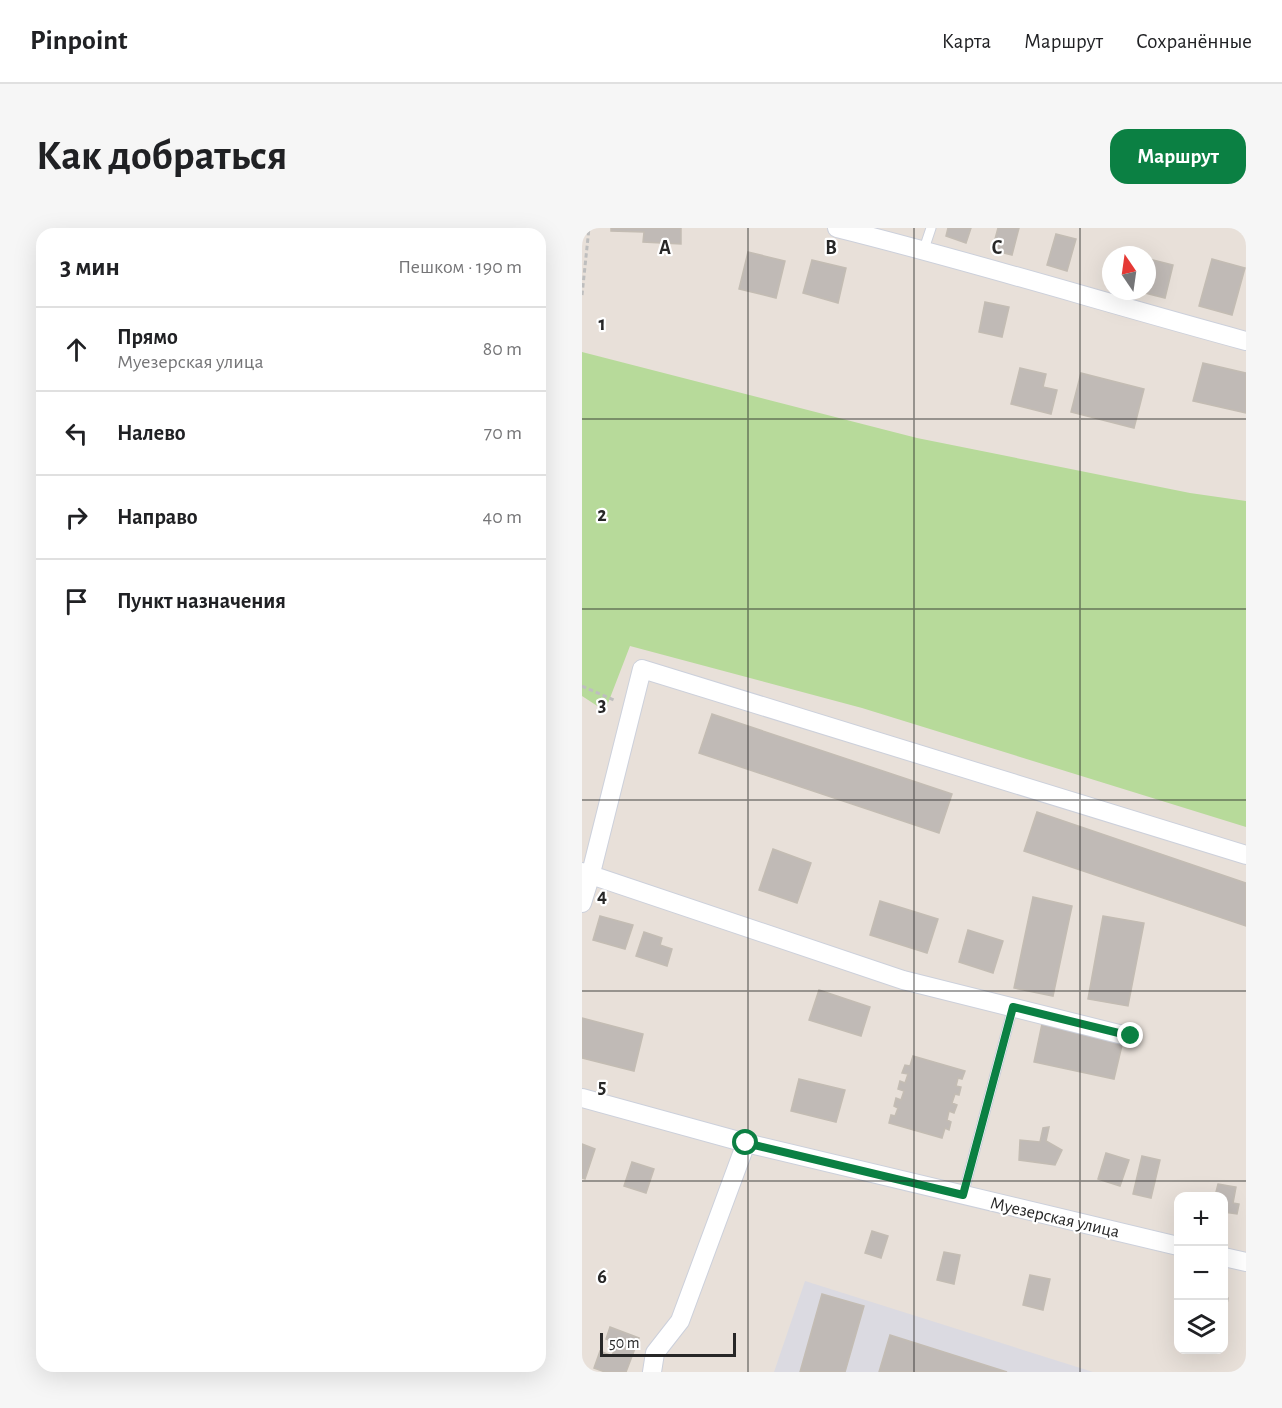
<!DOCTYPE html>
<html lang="ru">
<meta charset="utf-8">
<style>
body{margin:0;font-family:"Alegreya Sans",sans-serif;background:#f6f6f6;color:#202124}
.controls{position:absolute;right:18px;bottom:18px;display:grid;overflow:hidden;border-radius:12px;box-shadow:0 6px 24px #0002}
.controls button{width:54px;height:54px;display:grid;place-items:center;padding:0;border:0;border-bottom:2px solid #e0e0e0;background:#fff;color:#202124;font:30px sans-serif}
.compass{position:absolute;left:520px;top:18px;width:54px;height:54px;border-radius:50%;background:#fff;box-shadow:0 6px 24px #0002;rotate:347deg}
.scale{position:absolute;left:18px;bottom:15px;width:136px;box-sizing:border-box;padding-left:6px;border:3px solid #272727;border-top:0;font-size:16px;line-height:21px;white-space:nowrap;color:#272727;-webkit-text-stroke:4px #fff;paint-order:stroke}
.stop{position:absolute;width:18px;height:18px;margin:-14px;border:4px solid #0b8043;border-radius:50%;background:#fff}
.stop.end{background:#0b8043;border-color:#fff;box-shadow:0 2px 6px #0008}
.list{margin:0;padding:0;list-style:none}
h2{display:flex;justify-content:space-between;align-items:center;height:78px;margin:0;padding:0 24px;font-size:26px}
h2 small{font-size:20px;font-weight:400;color:#757577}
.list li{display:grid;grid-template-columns:39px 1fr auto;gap:18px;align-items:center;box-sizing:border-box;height:84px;padding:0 24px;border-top:2px solid #e0e0e0}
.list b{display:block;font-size:22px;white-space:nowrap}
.list p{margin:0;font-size:20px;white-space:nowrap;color:#757577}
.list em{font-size:20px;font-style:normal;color:#757577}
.icon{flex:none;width:33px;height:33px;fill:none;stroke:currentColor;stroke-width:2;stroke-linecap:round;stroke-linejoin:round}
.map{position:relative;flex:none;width:664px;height:1144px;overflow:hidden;border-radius:18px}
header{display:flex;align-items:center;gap:36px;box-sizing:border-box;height:84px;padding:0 30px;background:#fff;border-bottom:2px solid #e0e0e0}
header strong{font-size:28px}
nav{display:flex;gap:33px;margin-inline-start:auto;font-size:21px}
.intro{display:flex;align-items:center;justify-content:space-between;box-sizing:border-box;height:144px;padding:0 36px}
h1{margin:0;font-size:42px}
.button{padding:15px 27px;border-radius:18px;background:#0b8043;color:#fff;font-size:21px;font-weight:700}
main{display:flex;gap:36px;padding:0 36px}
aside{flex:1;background:#fff;border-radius:18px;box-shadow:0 6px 24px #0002}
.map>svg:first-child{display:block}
</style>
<header>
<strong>Pinpoint</strong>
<nav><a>Карта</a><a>Маршрут</a><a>Сохранённые</a></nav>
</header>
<div class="intro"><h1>Как добраться</h1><a class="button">Маршрут</a></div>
<main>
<aside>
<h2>3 мин<small>Пешком · 190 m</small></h2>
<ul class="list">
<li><svg class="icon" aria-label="ahead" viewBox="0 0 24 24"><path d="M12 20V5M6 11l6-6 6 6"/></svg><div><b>Прямо</b><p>Муезерская улица</p></div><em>80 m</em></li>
<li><svg class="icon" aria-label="left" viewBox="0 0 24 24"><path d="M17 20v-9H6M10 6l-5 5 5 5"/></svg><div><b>Налево</b></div><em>70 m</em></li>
<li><svg class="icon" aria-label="right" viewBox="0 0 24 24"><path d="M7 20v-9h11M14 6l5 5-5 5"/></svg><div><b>Направо</b></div><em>40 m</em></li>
<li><svg class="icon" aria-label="arrive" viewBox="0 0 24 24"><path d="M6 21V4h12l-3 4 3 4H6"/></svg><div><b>Пункт назначения</b></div></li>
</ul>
</aside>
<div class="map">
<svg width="664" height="1144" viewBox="0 0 664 1144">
<rect width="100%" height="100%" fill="#e8e0d9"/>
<path fill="#dbdae1" d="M 223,1053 L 511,1144 L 192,1144 Z"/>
<path fill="#b7da9a" d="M 0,124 L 335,210 L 608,265 L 664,273 L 664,599 L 280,480 L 48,418 L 23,483 L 0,468 Z"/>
<path fill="#c0bab6" stroke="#c3bcb3" stroke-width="1.5" d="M 29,0 L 99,0 L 99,16 L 61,14 L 62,4 L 29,3 Z
M 366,0 L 389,0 L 384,15 L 364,8 Z
M 416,0 L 437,0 L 430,27 L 410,22 Z
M 474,6 L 494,11 L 485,43 L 465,37 Z
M 166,24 L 203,33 L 194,70 L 157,61 Z
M 567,31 L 591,37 L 583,70 L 559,64 L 565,63 L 565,39 Z
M 630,31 L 663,40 L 650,87 L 617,78 Z
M 230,32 L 264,40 L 256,75 L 221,65 Z
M 403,74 L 427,79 L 420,109 L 397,104 Z
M 621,135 L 664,145 L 664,185 L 611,173 Z
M 438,140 L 464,146 L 461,159 L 475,162 L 469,186 L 429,176 Z
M 499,145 L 562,161 L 552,200 L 489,184 Z
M 130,486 L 370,566 L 357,605 L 117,525 Z
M 455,584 L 664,655 L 664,698 L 442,623 Z
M 191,621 L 229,635 L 215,675 L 177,662 Z
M 451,669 L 490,678 L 471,768 L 432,760 Z
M 298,673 L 356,691 L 345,725 L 288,707 Z
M 18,688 L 51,697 L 43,721 L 11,712 Z
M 521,688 L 562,695 L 546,778 L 506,771 Z
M 386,702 L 421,713 L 411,745 L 377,734 Z
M 62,704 L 80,710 L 78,717 L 90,721 L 85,738 L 54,728 Z
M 237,762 L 288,779 L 279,808 L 227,792 Z
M 0,790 L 61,806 L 52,843 L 0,830 Z
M 460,796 L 541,813 L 532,851 L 452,834 Z
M 331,828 L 383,843 L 380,851 L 376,850 L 374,858 L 379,859 L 377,867 L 373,866 L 370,875 L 375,877 L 372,885 L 367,883 L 365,892 L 369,894 L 367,902 L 363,900 L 360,910 L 307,895 L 309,887 L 313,888 L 316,880 L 312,878 L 314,870 L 319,872 L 322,863 L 316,861 L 318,853 L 323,855 L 326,846 L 320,845 L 323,837 L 328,838 Z
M 217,851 L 263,862 L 254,894 L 209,883 Z
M 467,899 L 464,913 L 480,922 L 473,937 L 437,932 L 438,912 L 458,914 L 461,900 Z
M 0,916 L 13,921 L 3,951 L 0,950 Z
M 524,925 L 547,932 L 538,958 L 516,951 Z
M 560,928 L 578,932 L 569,970 L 551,966 Z
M 50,934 L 72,941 L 64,965 L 42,958 Z
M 636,956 L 654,959 L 651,975 L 657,976 L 655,986 L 642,984 L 642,968 L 633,968 Z
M 290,1003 L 306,1008 L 299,1030 L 283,1025 Z
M 362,1024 L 378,1027 L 372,1056 L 355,1052 Z
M 448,1047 L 468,1051 L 461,1082 L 441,1077 Z
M 240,1066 L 282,1078 L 263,1144 L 218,1144 Z
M 642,1069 L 646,1070 L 642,1095 Z
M 28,1099 L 57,1110 L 44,1144 L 23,1144 L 12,1140 L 18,1123 L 30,1128 L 35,1115 L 24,1111 Z
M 308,1107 L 425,1144 L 297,1144 Z"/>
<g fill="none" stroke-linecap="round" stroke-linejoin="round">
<defs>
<path id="lane" d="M 342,21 L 349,0
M 381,967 L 431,779"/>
<path id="street" d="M 255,0 C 392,34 527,76 664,113
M 0,644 L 321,752 L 549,809
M 0,675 L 8,649 L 60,441 L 664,627
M 0,870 L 164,915 L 596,1018
M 642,1029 L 664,1034
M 70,1144 L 73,1125 L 98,1093 L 164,915"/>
</defs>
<use href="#lane" stroke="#ccd0db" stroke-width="11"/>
<use href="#street" stroke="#ccd0db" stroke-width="20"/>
<path stroke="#bebebe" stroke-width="3" stroke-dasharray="4.5 3" stroke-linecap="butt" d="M 0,67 L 7,0
M 0,458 L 34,473"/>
<use href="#lane" stroke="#fff" stroke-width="9"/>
<use href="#street" stroke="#fff" stroke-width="18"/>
</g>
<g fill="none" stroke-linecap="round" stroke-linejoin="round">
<path stroke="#0b8043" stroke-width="8" d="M 164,915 L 381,967 L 431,779 L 549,808"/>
</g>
<path fill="none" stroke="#272727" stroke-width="1.5" stroke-opacity="0.55" d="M 166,0 L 166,1144M 332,0 L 332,1144M 498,0 L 498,1144M 0,191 L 664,191M 0,381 L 664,381M 0,572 L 664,572M 0,763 L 664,763M 0,953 L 664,953"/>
<g text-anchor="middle" stroke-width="4.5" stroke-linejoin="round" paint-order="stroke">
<g font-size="18" fill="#272727" stroke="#fff">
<text transform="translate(473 989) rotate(13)" y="6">Муезерская улица</text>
</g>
</g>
<g font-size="20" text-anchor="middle" font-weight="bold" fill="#272727" stroke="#fff" stroke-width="4.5" stroke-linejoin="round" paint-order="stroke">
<text x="83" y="26">A</text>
<text x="249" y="26">B</text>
<text x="415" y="26">C</text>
<text x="20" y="102">1</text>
<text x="20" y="293">2</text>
<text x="20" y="483">3</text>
<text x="20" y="674">4</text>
<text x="20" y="865">5</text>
<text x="20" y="1055">6</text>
</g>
</svg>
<div class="controls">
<button>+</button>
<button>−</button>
<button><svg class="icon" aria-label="layers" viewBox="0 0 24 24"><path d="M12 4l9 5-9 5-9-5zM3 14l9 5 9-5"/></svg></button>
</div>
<svg class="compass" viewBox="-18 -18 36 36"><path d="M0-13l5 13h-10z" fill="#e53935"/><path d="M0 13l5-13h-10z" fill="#757577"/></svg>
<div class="scale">50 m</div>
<div class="stop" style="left:164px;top:915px"></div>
<div class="stop end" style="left:549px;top:808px"></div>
</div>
</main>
